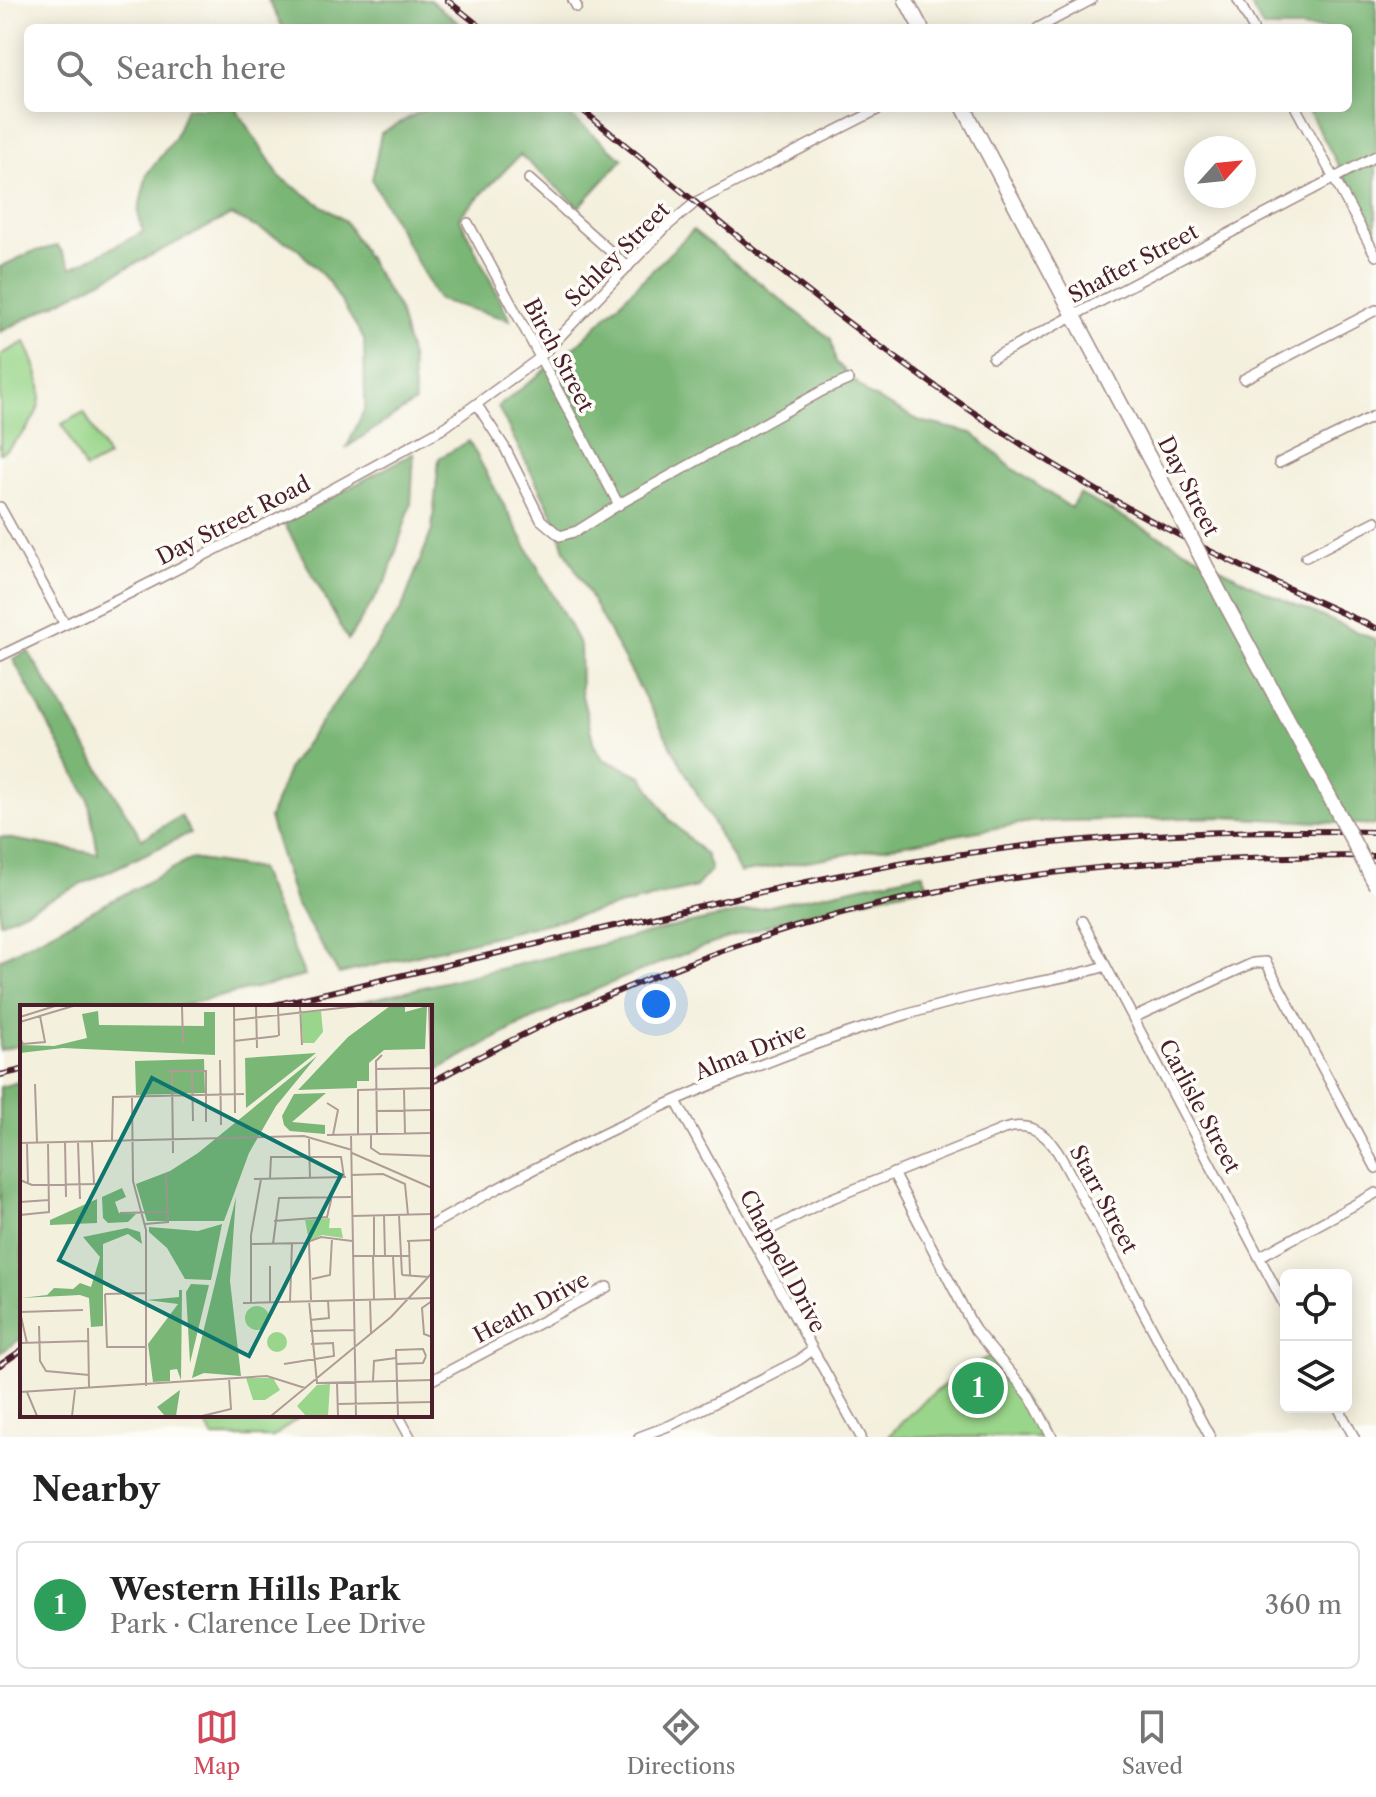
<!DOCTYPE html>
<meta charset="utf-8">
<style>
body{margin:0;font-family:"Libre Caslon Text",serif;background:#f6f6f6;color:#222}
.controls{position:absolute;right:24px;bottom:24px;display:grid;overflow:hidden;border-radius:12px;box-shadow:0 4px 20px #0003}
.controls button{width:72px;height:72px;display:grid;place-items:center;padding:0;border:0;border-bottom:2px solid #e0e0e0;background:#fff;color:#222;font:40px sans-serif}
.compass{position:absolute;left:1184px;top:136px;width:72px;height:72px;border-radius:50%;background:#fff;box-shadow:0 4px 20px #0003;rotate:63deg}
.you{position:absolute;left:656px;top:1004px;width:28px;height:28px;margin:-20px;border:6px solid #fff;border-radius:50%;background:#1a73e8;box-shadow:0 0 0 12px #1a73e833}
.badge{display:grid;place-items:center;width:52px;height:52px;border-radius:50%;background:#d1495b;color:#fff;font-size:26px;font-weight:700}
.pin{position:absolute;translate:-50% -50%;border:4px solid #fff;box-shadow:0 2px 8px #0006}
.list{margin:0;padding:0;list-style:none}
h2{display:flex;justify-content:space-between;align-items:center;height:104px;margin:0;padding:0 32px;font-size:34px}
h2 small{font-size:26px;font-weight:400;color:#767676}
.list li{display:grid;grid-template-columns:52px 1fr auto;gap:24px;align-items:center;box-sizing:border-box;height:128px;margin:0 16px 16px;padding:0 16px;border:2px solid #e0e0e0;border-radius:12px}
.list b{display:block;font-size:30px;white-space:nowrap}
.list p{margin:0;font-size:26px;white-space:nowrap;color:#767676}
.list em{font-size:26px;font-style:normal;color:#767676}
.icon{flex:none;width:44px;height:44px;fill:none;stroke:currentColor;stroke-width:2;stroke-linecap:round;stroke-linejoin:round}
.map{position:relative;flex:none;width:1376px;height:1437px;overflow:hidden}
.search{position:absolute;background:#fff;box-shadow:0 4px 20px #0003;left:24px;right:24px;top:24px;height:88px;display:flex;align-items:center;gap:20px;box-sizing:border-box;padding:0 28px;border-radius:12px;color:#767676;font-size:30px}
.sheet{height:248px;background:#fff}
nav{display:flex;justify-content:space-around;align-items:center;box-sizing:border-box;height:112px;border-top:2px solid #e0e0e0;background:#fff;font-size:22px;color:#767676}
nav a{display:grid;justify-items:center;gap:4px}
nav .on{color:#d1495b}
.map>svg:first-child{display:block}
</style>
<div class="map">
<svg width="1376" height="1437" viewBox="0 0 1376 1437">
<rect width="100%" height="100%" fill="#fdfcf7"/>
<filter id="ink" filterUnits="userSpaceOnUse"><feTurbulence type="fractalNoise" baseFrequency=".0125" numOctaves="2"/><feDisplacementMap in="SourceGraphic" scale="16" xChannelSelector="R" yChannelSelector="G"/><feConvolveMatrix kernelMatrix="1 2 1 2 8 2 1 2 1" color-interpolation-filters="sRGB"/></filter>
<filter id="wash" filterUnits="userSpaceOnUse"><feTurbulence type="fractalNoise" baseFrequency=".006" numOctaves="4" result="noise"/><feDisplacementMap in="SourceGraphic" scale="32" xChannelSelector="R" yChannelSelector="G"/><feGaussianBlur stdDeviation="1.8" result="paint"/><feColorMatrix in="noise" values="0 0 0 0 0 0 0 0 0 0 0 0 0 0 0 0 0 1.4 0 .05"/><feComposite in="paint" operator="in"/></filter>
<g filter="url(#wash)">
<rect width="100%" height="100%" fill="#f4f0de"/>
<path fill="#99d58a" stroke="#727a5a" stroke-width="2" d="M 25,342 C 40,376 51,400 24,432 C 16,440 10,449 0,453 L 0,355 Z
M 84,412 L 108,457 L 85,469 L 62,424 Z
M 988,1357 C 1013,1381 1030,1407 1046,1437 L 888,1437 C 917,1404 949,1378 988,1357 Z
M 200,1415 L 302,1415 L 273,1437 L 213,1437 Z"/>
<path fill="#7ab676" stroke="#626a50" stroke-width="2" d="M 268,0 L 430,0 L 465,28 L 283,28 Z
M 1248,0 L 1376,0 L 1376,234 L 1307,108 L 1348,108 L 1348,28 L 1263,28 Z
M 186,108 L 235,108 L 281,178 L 345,221 L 399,310 L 411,358 L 415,402 L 347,447 L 365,408 L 364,339 L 329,282 L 295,246 L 231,215 L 0,332 L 0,267 L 32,252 L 58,246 L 72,268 L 143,232 L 138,213 L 147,174 L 174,139 Z
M 427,108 L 561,108 L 623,159 L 579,207 L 520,155 L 459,217 L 510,320 L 438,300 L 372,180 L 381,133 Z
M 693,230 L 831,339 L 836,362 L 869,395 L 920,421 L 972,433 L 1012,468 L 1071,508 L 1079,494 L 1266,592 L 1376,640 L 1376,825 L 1223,817 L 1030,822 L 740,873 L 565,550 L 555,519 L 498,407 L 578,344 Z
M 469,441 L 580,645 L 581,691 L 594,745 L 603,759 L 642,776 L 669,819 L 706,855 L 711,870 L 696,887 L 339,974 L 295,902 L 269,818 L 289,767 L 401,610 L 432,530 L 439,458 Z
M 414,453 L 411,504 L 387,579 L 348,640 L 284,523 Z
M 28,651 L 142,839 L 181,816 L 190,833 L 0,923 L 0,837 L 98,854 L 88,798 L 13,659 Z
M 191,859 L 259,869 L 305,976 L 177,1007 L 22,1007 L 22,1045 L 0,1050 L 0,959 Z
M 922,873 L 929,886 C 790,911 653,960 526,1022 C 494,1038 462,1057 430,1074 L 430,1007 L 339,1007 L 691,923 Z
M 22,1081 L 22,1338 L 0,1353 L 0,1087 Z"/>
</g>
<g filter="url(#ink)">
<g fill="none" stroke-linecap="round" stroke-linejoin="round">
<defs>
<path id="minor" d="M 573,0 L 577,7
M 1238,0 L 1253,28
M 1038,28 L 1091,0
M 1296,108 L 1376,256
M 529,179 L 628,267
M 468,223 L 619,505
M 993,358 L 1376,156
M 1244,379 L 1376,310
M 477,405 L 505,448 L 541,520 L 560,536 L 577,531 L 623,502 L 822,391 L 848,380
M 1279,463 L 1376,415
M 0,507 L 64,623
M 1306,557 L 1376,521
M 0,656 L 132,592 L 305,504 L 442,429 L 537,360 L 666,227 L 696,202 L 881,108
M 1082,921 L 1286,1308
M 1133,1018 L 1253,963 L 1266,962 L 1376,1168
M 676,1101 L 861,1437
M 893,1173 L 975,1330 L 1030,1396 L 1052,1437
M 430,1226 C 571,1145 720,1073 876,1024 C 922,1009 969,997 1017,986 C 1046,980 1077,976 1105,966
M 752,1239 L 825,1201 L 1004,1129 C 1034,1120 1050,1137 1063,1161 L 1210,1437
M 1259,1257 L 1376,1193
M 430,1381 L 607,1287
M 1338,1407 L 1354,1437
M 398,1415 L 410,1437
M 639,1437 L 671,1425 L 799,1360 L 811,1351"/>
<path id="primary" d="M 906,0 L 921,28
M 964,108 L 1171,499
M 1222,597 L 1334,805"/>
</defs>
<use href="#minor" stroke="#9f8884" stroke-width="12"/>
<use href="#primary" stroke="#9f8884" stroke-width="17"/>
<use href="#minor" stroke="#fff" stroke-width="9"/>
<use href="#primary" stroke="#fff" stroke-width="14"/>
<defs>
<path id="rail" d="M 447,0 L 482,28
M 580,108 C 733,233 884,360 1053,464 C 1156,528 1265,579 1376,628
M 266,1007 C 392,978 518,948 644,919 C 735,898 825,876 917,861 C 1068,836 1223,828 1376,832
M 0,1075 L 22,1070
M 430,1083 C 586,997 751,930 925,894 C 1073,863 1225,856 1376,856
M 0,1365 L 22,1350"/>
</defs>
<use href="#rail" stroke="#4a1f2b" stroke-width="6"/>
<use href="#rail" stroke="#fdfcf7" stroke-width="3" stroke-dasharray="9" stroke-linecap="butt"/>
<defs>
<path id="primary-bridge" d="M 1171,499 L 1222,597
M 1334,805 L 1376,885"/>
</defs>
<use href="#primary-bridge" stroke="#9f8884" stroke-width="17" stroke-linecap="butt"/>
<use href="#primary-bridge" stroke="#fff" stroke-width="14"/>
</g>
</g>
<g text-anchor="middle" stroke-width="7" stroke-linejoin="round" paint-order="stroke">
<g font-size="22" fill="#4a1f2b" stroke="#fdfcf7">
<text transform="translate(617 254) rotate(-45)" y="8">Schley Street</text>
<text transform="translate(1133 263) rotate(-28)" y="8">Shafter Street</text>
<text transform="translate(559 355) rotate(62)" y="8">Birch Street</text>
<text transform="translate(1189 486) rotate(63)" y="8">Day Street</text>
<text transform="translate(233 520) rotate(-27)" y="8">Day Street Road</text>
<text transform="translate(750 1051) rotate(-22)" y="8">Alma Drive</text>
<text transform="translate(1200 1106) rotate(62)" y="8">Carlisle Street</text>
<text transform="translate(1104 1199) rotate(62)" y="8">Starr Street</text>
<text transform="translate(783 1261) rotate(62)" y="8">Chappell Drive</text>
<text transform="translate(531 1307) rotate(-28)" y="8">Heath Drive</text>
</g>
</g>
<g transform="translate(20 1005)">
<rect width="412" height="412" fill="#f4f0de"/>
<path d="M 301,6 L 303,27 L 294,38 L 283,38 L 281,8 ZM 310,213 L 309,223 L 321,223 L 323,233 L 302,230 L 289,236 L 285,215 ZM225 313a12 12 0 1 1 24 0a12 12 0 1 1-24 0ZM247 337a10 10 0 1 1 20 0a10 10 0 1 1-20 0ZM 226,373 L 253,373 L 260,385 L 245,395 L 233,395 ZM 310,379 L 308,411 L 286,411 L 277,401 L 297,380 Z" fill="#99d58a"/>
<path d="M 370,1 L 385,1 L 385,7 L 407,1 L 405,44 L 364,45 L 349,58 L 349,76 L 337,76 L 337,83 L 278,85 L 328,32 ZM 78,6 L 79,20 L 184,21 L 184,7 L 195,7 L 195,50 L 43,43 L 0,48 L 0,40 L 34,41 L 67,33 L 62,9 ZM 296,48 L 226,103 L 225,53 ZM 297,51 L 256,101 L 229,148 L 204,216 L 127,216 L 116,179 L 150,166 L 178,148 ZM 184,54 L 185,88 L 116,90 L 115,56 ZM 306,88 L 272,117 L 305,120 L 305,129 L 270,126 L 264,120 L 262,111 L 274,89 ZM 102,183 L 106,192 L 95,197 L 99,208 L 116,209 L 108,217 L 88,218 L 83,213 L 82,192 ZM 216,192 L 210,276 L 221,371 L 184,368 L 172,373 ZM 77,194 L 77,218 L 30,220 L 30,215 ZM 202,219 L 191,275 L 165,274 L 147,243 L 129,227 L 129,222 L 178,226 ZM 107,223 L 120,227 L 122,239 L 108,229 L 83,239 L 83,321 L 71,322 L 69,293 L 60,290 L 1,293 L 27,290 L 34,283 L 53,284 L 60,278 L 71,282 L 80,252 L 63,232 ZM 171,279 L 189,280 L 170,358 L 166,287 ZM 159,285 L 162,285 L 161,375 L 157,364 L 150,365 L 150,376 L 133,377 L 128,339 L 158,299 L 127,295 L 159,292 ZM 160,385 L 156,411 L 145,411 L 137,402 Z" fill="#7ab676"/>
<path fill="none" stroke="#b09c96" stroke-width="2" d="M 162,1 L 163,38M 214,1 L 215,108M 236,1 L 237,43M 258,1 L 259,31M 280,1 L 282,40M 409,1 L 412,102M 0,12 L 35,1M 214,15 L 338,1M 0,17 L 53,1M 0,33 L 3,39 L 25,37 L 20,11M 214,36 L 258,31M 200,55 L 201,120M 356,64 L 411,63M 172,65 L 173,116M 147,66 L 186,66 L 186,117M 152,66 L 153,148M 15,79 L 17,137M 384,84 L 385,129M 112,91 L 113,176 L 126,225 L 126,381M 307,98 L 318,105 L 313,130M 357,106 L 412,105M 351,129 L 351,143 L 360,149 L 412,151M 357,129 L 356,56 L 362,50M 307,130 L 412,128M 331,130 L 336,411M 338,130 L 338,85 L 412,83M 289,134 L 290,173M 92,135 L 93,92 L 224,89M 45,136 L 46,192M 58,137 L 60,194M 72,137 L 74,179M 0,138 L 284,131 L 332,145M 7,138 L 8,179M 332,148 L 412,183M 331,170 L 363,169 L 385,179 L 388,210M 250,173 L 251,152 L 321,152 L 324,172M 234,174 L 326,172M 0,175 L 12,180 L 79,179M 0,197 L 29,195M 100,208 L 147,207M 0,210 L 29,207 L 28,137M 354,210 L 354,251M 364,210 L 365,251M 379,210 L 382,270M 332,211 L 412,209M 254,216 L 307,212 L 312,191M 125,219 L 148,217 L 146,168M 387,236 L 412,235M 389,236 L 390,270M 289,237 L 291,295M 230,239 L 285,238 L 301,232 L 332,236M 253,239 L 259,193 L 331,192M 332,251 L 389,251M 353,251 L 354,294M 373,251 L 375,293M 250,261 L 250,297M 382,270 L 409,272M 292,274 L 310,270 L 312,233M 85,289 L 87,342 L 126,342M 85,289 L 126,288M 350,294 L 351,329M 289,296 L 297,378 L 412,375M 412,296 L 402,303 L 404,329 L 412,332M 270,297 L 272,238M 223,298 L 412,293M 231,298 L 231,230 L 241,174M 0,307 L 63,305M 0,307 L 7,338M 290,315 L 309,313 L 308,295M 19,321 L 20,356 L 26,366 L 69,370M 68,323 L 69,382M 290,326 L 334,325M 0,338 L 69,336M 264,359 L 314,351 L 313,338 L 291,339M 377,359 L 403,358 L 406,351M 353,376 L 354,356 L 376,353M 317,377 L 318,411M 0,387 L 247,371 L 285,383M 7,387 L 17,411M 318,399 L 412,397M 52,411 L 55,385M 182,411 L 211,404 L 209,373M 251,411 L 371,312 L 412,268M 378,411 L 376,345 L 403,344 L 406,351"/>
<path fill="#0f766e" fill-opacity="0.15" stroke="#0f766e" stroke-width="4" d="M 132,73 L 321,170 L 229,351 L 39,255 Z"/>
<rect width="412" height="412" fill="none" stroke="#4a1f2b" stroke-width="4"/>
</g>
</svg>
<div class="controls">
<button><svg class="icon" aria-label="locate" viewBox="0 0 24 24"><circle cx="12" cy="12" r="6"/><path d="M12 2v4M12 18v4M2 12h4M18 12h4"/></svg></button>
<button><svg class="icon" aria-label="layers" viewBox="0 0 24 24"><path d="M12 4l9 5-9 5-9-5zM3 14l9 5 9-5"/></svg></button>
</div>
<svg class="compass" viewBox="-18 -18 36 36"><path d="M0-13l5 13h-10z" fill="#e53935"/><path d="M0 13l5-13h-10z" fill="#767676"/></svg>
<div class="you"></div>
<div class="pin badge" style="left:978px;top:1388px;background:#2e9e5b">1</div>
<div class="search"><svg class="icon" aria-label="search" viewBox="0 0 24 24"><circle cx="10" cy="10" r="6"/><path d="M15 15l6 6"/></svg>Search here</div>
</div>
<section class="sheet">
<h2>Nearby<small></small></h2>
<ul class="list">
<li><span class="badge" style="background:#2e9e5b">1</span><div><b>Western Hills Park</b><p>Park · Clarence Lee Drive</p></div><em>360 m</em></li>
</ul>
</section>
<nav>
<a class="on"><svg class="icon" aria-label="map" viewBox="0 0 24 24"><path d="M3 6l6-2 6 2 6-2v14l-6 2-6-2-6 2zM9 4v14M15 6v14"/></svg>Map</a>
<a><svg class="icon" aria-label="directions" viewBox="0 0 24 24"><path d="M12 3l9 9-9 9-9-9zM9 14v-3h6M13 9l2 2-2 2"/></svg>Directions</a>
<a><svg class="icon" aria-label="saved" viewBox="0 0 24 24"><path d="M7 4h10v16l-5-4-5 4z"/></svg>Saved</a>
</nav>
